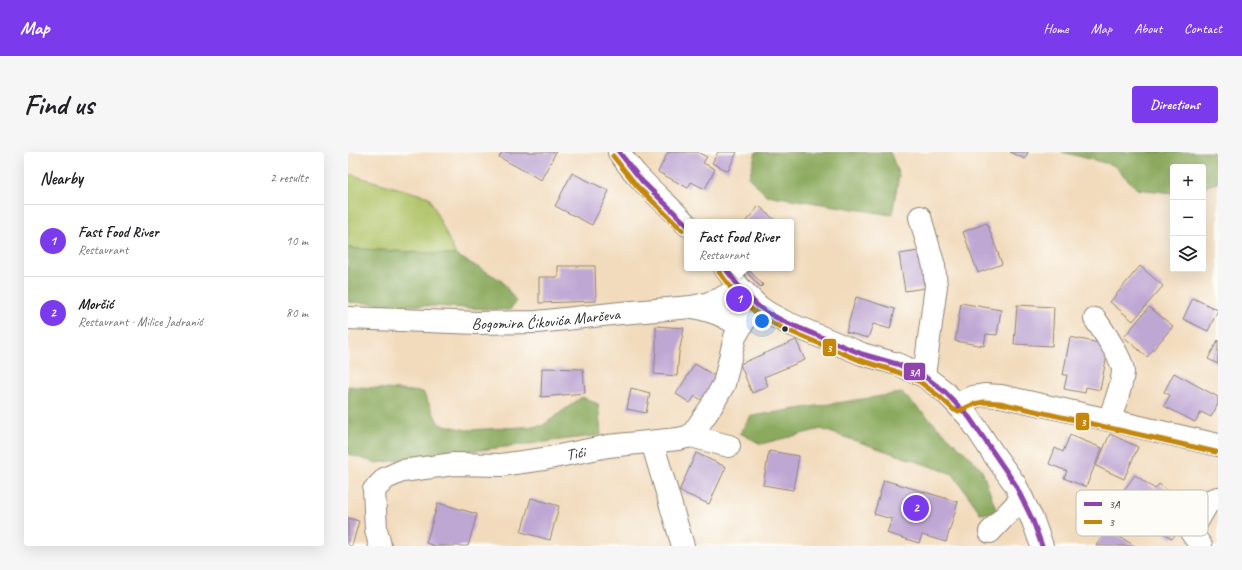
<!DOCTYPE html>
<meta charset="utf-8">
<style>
body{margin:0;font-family:Caveat,sans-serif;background:#f6f6f6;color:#202124}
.controls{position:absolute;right:12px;top:12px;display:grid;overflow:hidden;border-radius:4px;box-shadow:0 4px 16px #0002}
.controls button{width:36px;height:36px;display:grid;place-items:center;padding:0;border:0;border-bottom:1px solid #e0e0e0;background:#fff;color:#202124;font:20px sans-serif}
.you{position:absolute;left:414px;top:169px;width:14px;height:14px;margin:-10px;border:3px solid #fff;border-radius:50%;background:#1a73e8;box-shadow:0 0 0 6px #1a73e833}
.badge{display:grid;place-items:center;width:26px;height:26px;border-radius:50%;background:#7c3aed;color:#fff;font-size:13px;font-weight:700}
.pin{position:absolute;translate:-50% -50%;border:2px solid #fff;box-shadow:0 1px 4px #0006}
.popup{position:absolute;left:336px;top:67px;width:110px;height:52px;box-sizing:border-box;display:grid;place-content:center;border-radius:4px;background:#fff;filter:drop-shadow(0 1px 3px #0005);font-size:13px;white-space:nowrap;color:#757577}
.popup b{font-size:15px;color:#202124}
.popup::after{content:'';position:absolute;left:50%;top:100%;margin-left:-8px;border:8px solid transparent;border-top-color:#fff}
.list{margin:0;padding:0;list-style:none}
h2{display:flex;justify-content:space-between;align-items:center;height:52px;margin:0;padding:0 16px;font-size:17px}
h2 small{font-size:13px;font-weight:400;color:#757577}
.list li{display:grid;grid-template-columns:26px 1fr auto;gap:12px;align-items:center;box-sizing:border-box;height:72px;padding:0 16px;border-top:1px solid #e0e0e0}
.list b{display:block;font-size:15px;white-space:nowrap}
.list p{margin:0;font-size:13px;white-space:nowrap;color:#757577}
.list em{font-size:13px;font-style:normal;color:#757577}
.icon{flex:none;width:22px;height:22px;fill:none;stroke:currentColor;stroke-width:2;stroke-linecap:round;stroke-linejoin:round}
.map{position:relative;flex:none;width:870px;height:394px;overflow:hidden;border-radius:4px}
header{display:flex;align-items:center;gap:24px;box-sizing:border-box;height:56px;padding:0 20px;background:#7c3aed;color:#fff}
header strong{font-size:19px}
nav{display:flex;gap:22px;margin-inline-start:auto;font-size:14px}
.intro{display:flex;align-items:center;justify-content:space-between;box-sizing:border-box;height:96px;padding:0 24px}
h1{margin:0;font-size:28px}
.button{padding:10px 18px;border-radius:4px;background:#7c3aed;color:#fff;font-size:14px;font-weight:700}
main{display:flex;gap:24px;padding:0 24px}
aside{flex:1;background:#fff;border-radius:4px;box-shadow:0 4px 16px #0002}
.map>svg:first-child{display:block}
</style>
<header>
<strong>Map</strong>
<nav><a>Home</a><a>Map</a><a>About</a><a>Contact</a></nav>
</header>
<div class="intro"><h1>Find us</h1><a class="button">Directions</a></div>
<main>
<aside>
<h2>Nearby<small>2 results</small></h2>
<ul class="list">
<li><span class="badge">1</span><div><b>Fast Food River</b><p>Restaurant</p></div><em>10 m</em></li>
<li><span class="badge">2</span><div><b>Morčić</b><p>Restaurant · Milice Jadranić</p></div><em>80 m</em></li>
</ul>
</aside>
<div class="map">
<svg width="870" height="394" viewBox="0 0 870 394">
<rect width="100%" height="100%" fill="#fdfcf7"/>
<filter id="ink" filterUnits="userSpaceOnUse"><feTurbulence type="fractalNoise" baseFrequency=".025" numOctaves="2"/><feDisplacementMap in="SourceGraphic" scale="8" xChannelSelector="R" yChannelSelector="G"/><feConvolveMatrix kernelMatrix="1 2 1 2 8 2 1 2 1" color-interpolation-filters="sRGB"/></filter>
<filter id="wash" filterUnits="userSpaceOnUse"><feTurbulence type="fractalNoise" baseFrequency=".012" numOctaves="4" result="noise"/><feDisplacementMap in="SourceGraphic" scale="16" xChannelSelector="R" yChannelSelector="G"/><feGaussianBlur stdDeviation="0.9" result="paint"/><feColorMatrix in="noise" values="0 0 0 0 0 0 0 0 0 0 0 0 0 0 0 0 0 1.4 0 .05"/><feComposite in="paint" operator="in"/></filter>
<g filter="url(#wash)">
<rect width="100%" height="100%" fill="#f2dbbd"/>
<path fill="#b1c56a" stroke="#6e784a" d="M 0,22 L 81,45 L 108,103 L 0,96 Z"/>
<path fill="#8caa5e" stroke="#5c6a44" d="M 408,0 L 542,0 L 551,23 L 544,63 L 418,43 L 401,26 Z
M 714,0 L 870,0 L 870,27 L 869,31 L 855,35 L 855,15 L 825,15 L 825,41 L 789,37 L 765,13 Z
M 0,96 L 108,103 L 153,128 L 168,149 L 162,158 L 0,150 Z
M 0,234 L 75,240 L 91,272 L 119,278 L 194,274 L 234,245 L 250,252 L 253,283 L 28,311 L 0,302 Z
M 554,241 L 633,316 L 649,360 L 633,362 L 605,322 L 473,277 L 413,292 L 392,281 L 403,264 Z"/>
<g id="blocks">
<path fill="#bfa7d4" d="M 154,0 L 208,0 L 193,28 L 151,5 Z
M 320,0 L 349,0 L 359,5 L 355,11 L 367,17 L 357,37 L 343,30 L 340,36 L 310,20 Z
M 370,0 L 389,0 L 380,19 L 364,11 Z
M 662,0 L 680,0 L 677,7 Z
M 224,21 L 261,39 L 244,73 L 207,54 Z
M 411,54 L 429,70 L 397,70 Z
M 639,71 L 654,112 L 630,121 L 615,80 Z
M 571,99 L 572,108 L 579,107 L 582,127 L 575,128 L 577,136 L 557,139 L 551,102 Z
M 210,114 L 247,114 L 248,149 L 191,151 L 191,125 L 210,125 Z
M 792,114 L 815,134 L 785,169 L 762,150 Z
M 402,119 L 415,133 L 413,135 L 399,121 Z
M 508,145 L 547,157 L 542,177 L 525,172 L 520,186 L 498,180 Z
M 845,146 L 870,158 L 860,179 L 835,167 Z
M 613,151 L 653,158 L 649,183 L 638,182 L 636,194 L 607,189 Z
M 669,153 L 706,155 L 704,194 L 666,192 Z
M 801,155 L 825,174 L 799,205 L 776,185 Z
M 308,174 L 336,176 L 331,201 L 329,224 L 306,222 L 308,198 Z
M 722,185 L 761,193 L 752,238 L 738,235 L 737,241 L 716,237 L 719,223 L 715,223 Z
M 448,188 L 457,208 L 416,225 L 420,234 L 404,241 L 392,212 Z
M 870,188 L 870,212 L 860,207 Z
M 347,212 L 372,227 L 357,250 L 347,244 L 342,251 L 328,242 Z
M 194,216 L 235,217 L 237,241 L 193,245 Z
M 826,221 L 870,245 L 870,252 L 863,265 L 853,260 L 847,270 L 816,254 L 822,243 L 816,240 Z
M 283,236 L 302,241 L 298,261 L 279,257 Z
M 762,282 L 790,295 L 776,327 L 748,314 Z
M 722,283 L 754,296 L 738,335 L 716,326 L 719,319 L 701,312 L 707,296 L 715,300 Z
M 421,299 L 451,304 L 445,338 L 415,333 Z
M 348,301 L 378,315 L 361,352 L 331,339 Z
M 787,323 L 807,337 L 811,332 L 846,358 L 824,387 L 770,346 Z
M 536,328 L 610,350 L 598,390 L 574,383 L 571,391 L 539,381 L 544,367 L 526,362 Z
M 183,346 L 211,354 L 202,388 L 173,380 Z
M 90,351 L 129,362 L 120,394 L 87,394 L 78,391 Z
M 0,366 L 11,369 L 4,394 L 0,394 Z
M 759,377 L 787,394 L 748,394 Z"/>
</g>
</g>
<g filter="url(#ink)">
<use href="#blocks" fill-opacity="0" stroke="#8e8374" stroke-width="1"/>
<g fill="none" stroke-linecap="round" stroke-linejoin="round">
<defs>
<g id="minor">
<path d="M 271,0 C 289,28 316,48 339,73"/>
<path d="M 572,65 L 586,114 L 588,134 L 576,224"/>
<path d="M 377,116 L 392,136 L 410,154 L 420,161 L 437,170 L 514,202 L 549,212 L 576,224 L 597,240 L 621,265 L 644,300 L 667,332 L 685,369 L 694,394"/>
<path d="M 345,155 C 364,159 377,163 392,175"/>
<path id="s1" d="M 0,166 L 130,171 L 189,170 L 273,161 L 343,155 L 358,152 L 372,147 L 392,136"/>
<path d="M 747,167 C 754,177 775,208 775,219 C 774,236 766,253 761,268"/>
<path d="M 609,252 L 624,245 L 636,243 L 653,244 L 761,268 L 870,293"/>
<path d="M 343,284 L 381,294"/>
<path d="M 304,290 L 335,394"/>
<path d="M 642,380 L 674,346"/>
<path id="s2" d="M 32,394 L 28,377 L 26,338 L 38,326 L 54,319 L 106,312 L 153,313 L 196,307 L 260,294 L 330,287 L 343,284 L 363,255 L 376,232 L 387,185 L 398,166 L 410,154"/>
<path d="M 853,394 L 843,380 L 861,349 L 870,346"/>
</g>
</defs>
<use href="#minor" stroke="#8e8374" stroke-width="24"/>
<use href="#minor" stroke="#fff" stroke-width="22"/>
<defs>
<path id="bus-1" d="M 271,0 L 294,29 L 339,73
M 377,116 L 392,136 L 410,154 L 420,161 L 437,170 L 514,202 L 549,212 L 576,224 L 597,240 L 621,265 L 667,332 L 685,369 L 694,394"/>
<path id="bus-2" d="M 265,4 L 289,34 L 334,78
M 371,120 L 387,141 L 406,159 L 417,167 L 434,176 L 511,208 L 547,219 L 572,230 L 592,245 L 606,258 L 611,259 L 626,252 L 636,250 L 652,251 L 868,300"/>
</defs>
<use href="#bus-1" stroke="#fdfcf7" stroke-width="8"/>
<use href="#bus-2" stroke="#fdfcf7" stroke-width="8"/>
<use href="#bus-1" stroke="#8e44ad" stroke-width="5"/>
<use href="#bus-2" stroke="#c4870b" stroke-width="5"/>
</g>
</g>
<circle fill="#2b2b2b" stroke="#fdfcf7" stroke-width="1.5" cx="437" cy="177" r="3.5"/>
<g text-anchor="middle" stroke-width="3" stroke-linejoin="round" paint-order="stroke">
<g font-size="16" fill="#2b2b2b" stroke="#fdfcf7">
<text dy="6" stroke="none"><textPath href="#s1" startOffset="198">Bogomira Ćikovića Marčeva</textPath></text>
<text dy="6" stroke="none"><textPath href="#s2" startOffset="266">Tići</textPath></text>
</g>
</g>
<rect x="728" y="338" width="132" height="46" rx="6" fill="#fdfcf7" stroke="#bebdba" stroke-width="1"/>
<rect x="736" y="350" width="18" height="4" fill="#8e44ad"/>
<rect x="736" y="368" width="18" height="4" fill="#c4870b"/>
<g font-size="11" fill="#2b2b2b">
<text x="761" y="356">3A</text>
<text x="761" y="374">3</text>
</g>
<g stroke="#fdfcf7" stroke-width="1.5">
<rect x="474" y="186" width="15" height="19" rx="4" fill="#c4870b"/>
<rect x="555" y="210" width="23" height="19" rx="4" fill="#8e44ad"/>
<rect x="727" y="260" width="15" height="19" rx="4" fill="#c4870b"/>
</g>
<g font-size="11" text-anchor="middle" font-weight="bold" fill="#fff">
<text x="481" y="200">3</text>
<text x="566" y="224">3A</text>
<text x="735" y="274">3</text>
</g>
</svg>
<div class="controls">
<button>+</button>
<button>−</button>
<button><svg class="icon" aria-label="layers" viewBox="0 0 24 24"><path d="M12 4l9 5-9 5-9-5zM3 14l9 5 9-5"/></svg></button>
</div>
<div class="you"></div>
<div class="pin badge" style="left:391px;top:147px">1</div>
<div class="popup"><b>Fast Food River</b>Restaurant</div>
<div class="pin badge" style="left:568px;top:356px">2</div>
</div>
</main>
